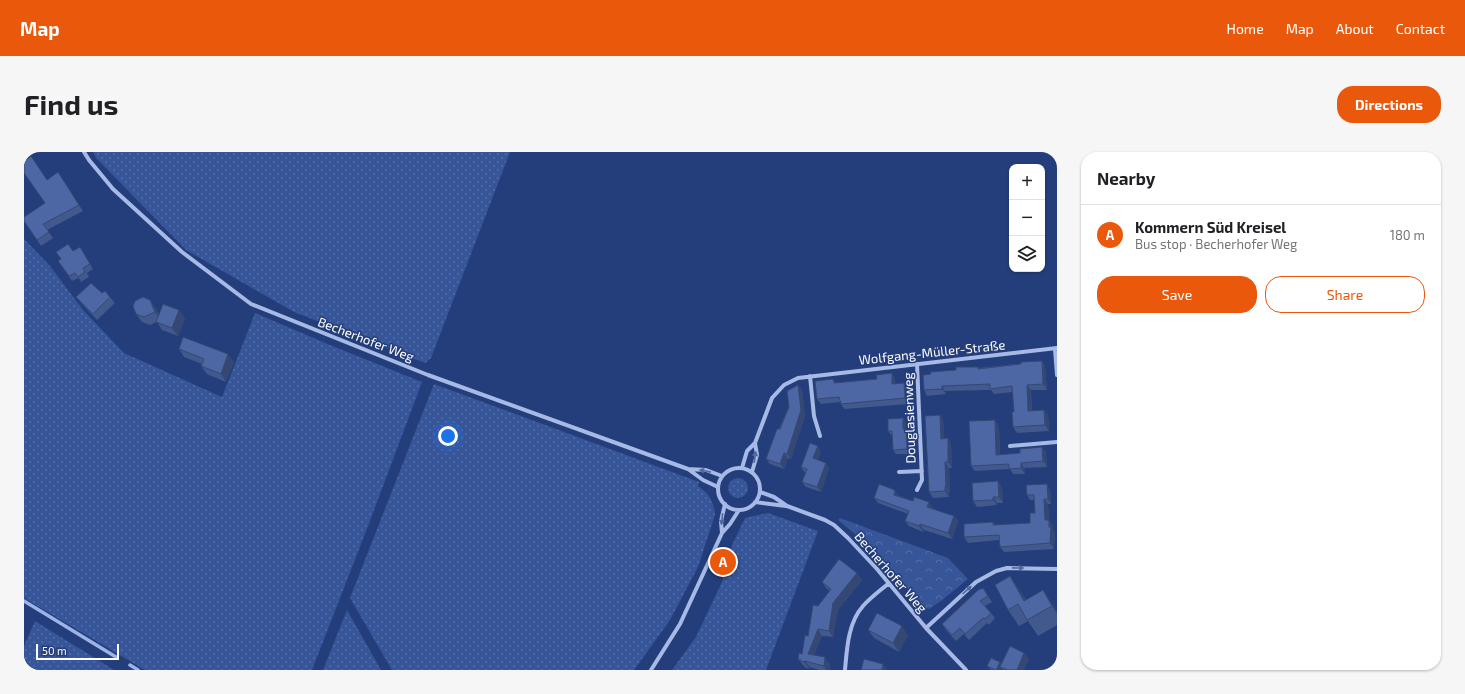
<!DOCTYPE html>
<meta charset="utf-8">
<style>
body{margin:0;font-family:"Exo 2",sans-serif;background:#f6f6f6;color:#202124}
.controls{position:absolute;right:12px;top:12px;display:grid;overflow:hidden;border-radius:8px;box-shadow:0 1px 3px #0004}
.controls button{width:36px;height:36px;display:grid;place-items:center;padding:0;border:0;border-bottom:1px solid #e0e0e0;background:#fff;color:#202124;font:20px sans-serif}
.scale{position:absolute;left:12px;bottom:10px;width:83px;box-sizing:border-box;padding-left:4px;border:2px solid #fff;border-top:0;font-size:11px;line-height:14px;white-space:nowrap;color:#fff;-webkit-text-stroke:3px #243d7b;paint-order:stroke}
.you{position:absolute;left:424px;top:284px;width:14px;height:14px;margin:-10px;border:3px solid #fff;border-radius:50%;background:#1a73e8;box-shadow:0 0 0 6px #1a73e833}
.badge{display:grid;place-items:center;width:26px;height:26px;border-radius:50%;background:#ea580c;color:#fff;font-size:13px;font-weight:700}
.pin{position:absolute;translate:-50% -50%;border:2px solid #fff;box-shadow:0 1px 4px #0006}
.list{margin:0;padding:0;list-style:none}
h2{display:flex;justify-content:space-between;align-items:center;height:52px;margin:0;padding:0 16px;font-size:17px}
h2 small{font-size:13px;font-weight:400;color:#757577}
.list li{display:grid;grid-template-columns:26px 1fr auto;gap:12px;align-items:center;box-sizing:border-box;height:60px;padding:0 16px;border-top:1px solid #e0e0e0}
.list b{display:block;font-size:15px;white-space:nowrap}
.list p{margin:0;font-size:13px;white-space:nowrap;color:#757577}
.list em{font-size:13px;font-style:normal;color:#757577}
.actions{display:flex;gap:8px;padding:12px 16px}
.actions a{flex:1;padding:9px 0;border:1px solid #ea580c;border-radius:16px;text-align:center;font-size:14px;color:#ea580c}
.actions .main{background:#ea580c;color:#fff}
.icon{flex:none;width:22px;height:22px;fill:none;stroke:currentColor;stroke-width:2;stroke-linecap:round;stroke-linejoin:round}
.map{position:relative;flex:none;width:1033px;height:518px;overflow:hidden;border-radius:16px}
header{display:flex;align-items:center;gap:24px;box-sizing:border-box;height:56px;padding:0 20px;background:#ea580c;color:#fff}
header strong{font-size:19px}
nav{display:flex;gap:22px;margin-inline-start:auto;font-size:14px}
.intro{display:flex;align-items:center;justify-content:space-between;box-sizing:border-box;height:96px;padding:0 24px}
h1{margin:0;font-size:28px}
.button{padding:10px 18px;border-radius:16px;background:#ea580c;color:#fff;font-size:14px;font-weight:700}
main{display:flex;gap:24px;padding:0 24px}
aside{flex:1;background:#fff;border-radius:16px;box-shadow:0 1px 3px #0004}
.map>svg:first-child{display:block}
</style>
<header>
<strong>Map</strong>
<nav><a>Home</a><a>Map</a><a>About</a><a>Contact</a></nav>
</header>
<div class="intro"><h1>Find us</h1><a class="button">Directions</a></div>
<main>
<div class="map">
<svg width="1033" height="518" viewBox="0 0 1033 518">
<defs>
<pattern id="grass-dots" width="8" height="8" patternUnits="userSpaceOnUse"><rect width="8" height="8" fill="#375599"/><path d="M2 2h.1M6 6h.1" fill="none" stroke="#556ea8" stroke-width="1.8" stroke-linecap="round"/></pattern>
<pattern id="forest-crowns" width="20" height="18" patternUnits="userSpaceOnUse"><rect width="20" height="18" fill="#375599"/><path d="M2 6a3 3 0 1 1 6 0M12 15a3 3 0 1 1 6 0" fill="none" stroke="#556ea8"/></pattern>
</defs>
<rect width="100%" height="100%" fill="#243d7b"/>
<path fill="url(#grass-dots)" d="M 69,0 L 486,0 L 407,206 L 401,211 L 270,160 L 162,98 L 72,6 Z
M 0,87 L 26,114 L 59,158 L 100,201 L 198,245 L 231,161 L 306,193 L 398,230 L 344,374 L 288,518 L 121,518 L 0,446 Z
M 410,232 L 675,330 L 674,334 C 686,343 689,348 691,363 L 674,415 L 646,468 L 610,518 L 368,518 L 326,446 Z
M704 336a10 10 0 1 1 20 0a10 10 0 1 1-20 0Z
M 744,361 L 794,379 L 742,518 L 648,518 L 672,485 L 698,430 L 703,411 L 701,408 L 721,366 Z
M 323,458 L 357,518 L 299,518 Z
M 11,469 L 90,518 L 0,518 L 0,494 Z"/>
<path fill="url(#forest-crowns)" d="M 816,366 L 924,406 L 944,427 L 917,449 L 905,457 L 899,456 C 872,424 848,394 814,368 Z"/>
<g fill="none" stroke-linecap="round" stroke-linejoin="round">
<path stroke="#9bb3e6" stroke-width="3.5" d="M 0,449 L 92,505
M 106,513 L 114,518"/>
<path stroke="#a7bae5" stroke-width="4" d="M 60,0 L 65,8 L 89,37 L 158,100 L 227,152 L 404,223 L 664,317 L 679,328 L 694,335
M 1031,197 L 1033,223
M 893,212 L 898,328 L 893,338
M 786,224 L 790,264 L 796,284
M 986,294 L 1033,290
M694 337a21 21 0 1 1 42 0a21 21 0 1 1-42 0Z
M 718,316 L 723,299 L 731,291 L 748,246 L 760,233 L 774,226 L 1033,196
M 664,317 L 682,318 L 698,324
M 728,320 L 733,303 L 731,291
M 875,320 L 898,319
M 736,340 L 750,345 L 763,354 L 801,368 L 810,373 L 824,386 L 853,417 L 902,476 L 942,518
M 731,350 L 762,354
M 698,381 L 697,369 L 701,352
M 902,476 L 952,430 L 972,419 L 983,416 L 1033,417
M 627,518 L 656,472 L 698,381 L 706,372 L 715,358
M 821,518 C 823,496 824,471 839,454 C 847,445 857,438 865,431"/>
</g>
<path fill="#41598d" d="M 38,26 L 59,59 L 23,78 L 29,86 L 17,94 L 0,69 L 21,51 L 23,28 Z
M 56,95 L 69,117 L 63,121 L 65,125 L 57,130 L 55,126 L 48,129 L 34,109 Z
M 78,141 L 86,145 L 91,151 L 73,168 L 57,151 L 52,145 Z
M 126,148 L 132,157 L 135,163 L 155,158 L 161,167 L 154,184 L 138,178 L 133,170 L 126,173 L 118,170 L 112,162 Z
M 155,197 L 210,210 L 202,230 L 183,222 L 177,214 L 178,212 L 160,205 Z
M 1018,209 L 1021,215 L 1023,238 L 1007,238 L 1008,259 L 1020,258 L 1024,263 L 1025,279 L 993,281 L 989,275 L 990,260 L 989,240 L 970,242 L 967,238 L 921,239 L 922,242 L 903,244 L 900,238 L 907,222 L 954,215 L 955,216 Z
M 871,226 L 871,231 L 884,236 L 885,252 L 820,257 L 817,252 L 816,250 L 797,252 L 793,247 L 809,227 L 812,231 Z
M 774,233 L 778,238 L 781,264 L 767,307 L 764,306 L 760,317 L 746,312 L 742,307 Z
M 916,263 L 919,268 L 920,287 L 924,286 L 927,292 L 928,316 L 925,316 L 926,340 L 925,340 L 925,345 L 909,346 L 905,340 Z
M 879,266 L 882,271 L 882,277 L 886,282 L 887,302 L 872,302 L 869,298 L 868,284 L 864,279 Z
M 975,274 L 976,303 L 996,301 L 1018,295 L 1022,301 L 1023,315 L 1000,316 L 1001,322 L 989,322 L 986,317 L 951,319 L 947,314 Z
M 797,300 L 794,308 L 805,316 L 797,340 L 782,335 L 778,330 L 781,321 L 777,315 Z
M 978,335 L 979,351 L 973,351 L 973,353 L 953,355 L 949,349 Z
M 1026,337 L 1027,352 L 1024,352 L 1025,368 L 1029,374 L 1029,378 L 1031,380 L 1030,397 L 980,400 L 976,395 L 975,388 L 944,391 L 940,385 L 969,370 L 971,373 L 1006,371 L 1011,361 L 1010,348 L 1006,348 L 1003,343 Z
M 875,344 L 909,356 L 908,357 L 930,364 L 934,369 L 928,387 L 900,378 L 899,380 L 885,374 L 881,369 L 884,362 L 854,351 L 850,346 Z
M 833,421 L 838,428 L 814,458 L 809,485 L 798,484 L 790,503 L 806,512 L 805,518 L 795,518 L 786,515 L 785,517 L 782,516 L 779,513 L 774,507 L 778,502 L 794,454 L 806,439 L 802,436 L 798,430 Z
M 959,436 L 968,450 L 961,454 L 967,461 L 971,466 L 965,473 L 963,471 L 945,488 L 940,482 L 932,489 L 922,478 L 918,472 Z
M 1019,438 L 1033,460 L 1033,473 L 1014,484 L 1004,469 L 995,474 L 984,458 L 997,440 L 1002,448 Z
M 844,478 L 884,483 L 875,500 L 850,486 Z
M 1000,501 L 1005,507 L 999,518 L 979,518 L 977,516 L 976,518 L 967,518 L 963,514 L 976,510 L 978,512 Z"/>
<path fill="#354873" d="M 126,148 L 132,157 L 137,168 L 131,160 Z
M 155,158 L 161,167 L 154,184 L 148,176 Z
M 204,202 L 210,210 L 202,230 L 197,222 Z
M 1018,209 L 1021,215 L 1023,238 L 1019,232 Z
M 868,221 L 871,226 L 872,237 L 868,232 Z
M 880,231 L 884,236 L 885,252 L 881,246 Z
M 774,233 L 778,238 L 781,264 L 767,307 L 763,302 Z
M 1003,233 L 1007,238 L 1008,264 L 1004,259 Z
M 918,234 L 921,239 L 922,242 L 918,237 Z
M 1020,258 L 1024,263 L 1025,279 L 1021,273 Z
M 916,263 L 919,268 L 921,292 L 917,287 Z
M 879,266 L 882,271 L 883,280 L 882,277 L 886,282 L 887,302 L 883,297 L 879,277 Z
M 971,268 L 975,274 L 976,308 L 972,303 Z
M 924,286 L 927,292 L 928,316 L 924,310 Z
M 794,294 L 797,300 L 793,311 L 789,306 Z
M 1018,295 L 1022,301 L 1023,315 L 1019,309 Z
M 760,301 L 764,306 L 760,317 L 756,312 Z
M 921,310 L 925,316 L 926,340 L 922,335 Z
M 802,311 L 805,316 L 797,340 L 793,335 Z
M 997,311 L 1000,316 L 1001,322 L 997,316 Z
M 974,329 L 978,335 L 979,351 L 975,345 Z
M 1023,332 L 1026,337 L 1027,352 L 1024,347 Z
M 921,335 L 925,340 L 925,345 L 921,339 Z
M 871,338 L 875,344 L 874,348 L 870,343 Z
M 969,345 L 973,351 L 973,353 L 969,348 Z
M 1020,347 L 1024,352 L 1025,368 L 1029,374 L 1029,378 L 1031,380 L 1030,397 L 1026,391 L 1021,368 Z
M 905,350 L 909,356 L 907,361 L 903,355 Z
M 930,364 L 934,369 L 928,387 L 924,381 Z
M 896,372 L 900,378 L 899,380 L 895,374 Z
M 833,421 L 838,428 L 814,458 L 809,485 L 805,479 L 809,451 Z
M 986,424 L 997,440 L 1011,464 L 1000,449 Z
M 1019,438 L 1030,454 L 1033,460 L 1033,462 L 1028,454 Z
M 878,474 L 884,483 L 875,500 L 869,491 Z
M 794,477 L 798,484 L 788,509 L 784,502 Z
M 1000,501 L 1005,507 L 999,518 L 993,518 Z
M 801,505 L 806,512 L 805,518 L 802,518 L 800,514 Z
M 781,509 L 786,515 L 785,517 L 780,510 Z
M 976,510 L 978,513 L 976,518 L 972,518 Z
M 859,512 L 863,517 L 863,518 L 858,518 Z"/>
<path fill="#4c67a4" stroke="#354873" d="M 7,4 L 23,28 L 34,20 L 55,53 L 19,72 L 25,80 L 13,88 L 0,69 L 0,65 L 21,51 L 0,21 L 0,9 Z
M 44,92 L 49,99 L 56,95 L 66,112 L 59,116 L 61,120 L 54,125 L 51,121 L 45,124 L 34,109 L 37,107 L 32,100 Z
M 67,131 L 78,141 L 81,139 L 86,145 L 69,162 L 52,145 Z
M 119,145 L 126,148 L 131,160 L 120,165 L 112,162 L 109,154 L 111,149 Z
M 139,152 L 155,158 L 148,176 L 132,170 Z
M 159,185 L 204,202 L 197,222 L 177,214 L 180,207 L 155,197 Z
M 1018,209 L 1019,232 L 1003,233 L 1004,259 L 1020,258 L 1021,273 L 989,275 L 988,260 L 990,260 L 988,234 L 966,237 L 966,232 L 918,234 L 918,237 L 900,238 L 899,223 L 907,222 L 906,220 L 932,218 L 932,215 L 954,215 L 954,217 L 997,212 L 997,210 Z
M 868,221 L 868,232 L 880,231 L 881,246 L 817,252 L 815,245 L 793,247 L 791,229 L 809,227 L 810,231 L 853,227 L 852,223 Z
M 774,233 L 777,258 L 763,302 L 760,301 L 756,312 L 742,307 L 753,277 L 756,277 L 765,255 L 763,239 Z
M 916,263 L 917,287 L 924,286 L 924,310 L 921,310 L 922,335 L 921,335 L 921,339 L 905,340 L 901,264 Z
M 879,266 L 879,277 L 882,277 L 883,297 L 869,298 L 868,279 L 864,279 L 864,267 Z
M 971,268 L 972,303 L 996,301 L 996,297 L 1018,295 L 1019,309 L 997,311 L 997,316 L 985,317 L 985,312 L 947,314 L 945,269 Z
M 786,291 L 794,294 L 789,306 L 802,311 L 793,335 L 778,330 L 783,317 L 777,315 Z
M 974,329 L 975,345 L 969,345 L 969,348 L 949,349 L 948,331 Z
M 855,332 L 871,338 L 870,343 L 889,349 L 890,345 L 905,350 L 903,355 L 930,364 L 924,381 L 896,372 L 895,374 L 881,369 L 885,359 L 850,346 Z
M 1023,332 L 1024,347 L 1020,347 L 1021,368 L 1025,368 L 1025,375 L 1027,375 L 1026,391 L 976,395 L 975,383 L 940,385 L 940,372 L 969,370 L 969,373 L 1006,371 L 1006,361 L 1011,361 L 1010,343 L 1003,343 L 1002,333 Z
M 815,407 L 833,421 L 809,451 L 805,479 L 794,477 L 784,502 L 801,505 L 800,514 L 781,509 L 780,510 L 777,509 L 777,508 L 774,507 L 775,501 L 778,502 L 781,483 L 784,484 L 789,453 L 794,454 L 807,437 L 798,430 Z
M 986,424 L 1000,449 L 1019,438 L 1028,454 L 1003,468 L 994,452 L 984,458 L 971,433 Z
M 959,436 L 964,444 L 956,449 L 967,461 L 961,467 L 959,466 L 941,482 L 936,476 L 928,483 L 918,472 L 954,438 Z
M 853,461 L 878,474 L 869,491 L 844,478 Z
M 986,494 L 1000,501 L 993,518 L 984,518 L 976,515 Z
M 967,506 L 976,510 L 972,518 L 963,514 Z
M 840,507 L 859,512 L 858,518 L 837,518 Z"/>
<defs><path id="oneway-solid" d="M-6-.8H1V-3.2L6.5 0L1 3.2V.8H-6Z"/></defs>
<g fill="#5269a0">
<use href="#oneway-solid" transform="translate(731 305) rotate(-82)"/>
<use href="#oneway-solid" transform="translate(681 319) rotate(-169)"/>
<use href="#oneway-solid" transform="translate(698 367) rotate(97)"/>
<use href="#oneway-solid" transform="translate(994 416) rotate(1)"/>
<use href="#oneway-solid" transform="translate(943 438) rotate(-42)"/>
</g>
<g text-anchor="middle" stroke-width="3" stroke-linejoin="round" paint-order="stroke">
<g font-size="13" fill="#fff" stroke="#243d7b">
<text transform="translate(342 187) rotate(21)" y="5">Becherhofer Weg</text>
<text transform="translate(908 200) rotate(-6)" y="5">Wolfgang-Müller-Straße</text>
<text transform="translate(885 266) rotate(-92)" y="5">Douglasienweg</text>
<text transform="translate(867 420) rotate(49)" y="5">Becherhofer Weg</text>
</g>
</g>
</svg>
<div class="controls">
<button>+</button>
<button>−</button>
<button><svg class="icon" aria-label="layers" viewBox="0 0 24 24"><path d="M12 4l9 5-9 5-9-5zM3 14l9 5 9-5"/></svg></button>
</div>
<div class="scale">50 m</div>
<div class="you"></div>
<div class="pin badge" style="left:699px;top:410px">A</div>
</div>
<aside>
<h2>Nearby<small></small></h2>
<ul class="list">
<li><span class="badge">A</span><div><b>Kommern Süd Kreisel</b><p>Bus stop · Becherhofer Weg</p></div><em>180 m</em></li>
</ul>
<div class="actions"><a class="main">Save</a><a>Share</a></div>
</aside>
</main>
